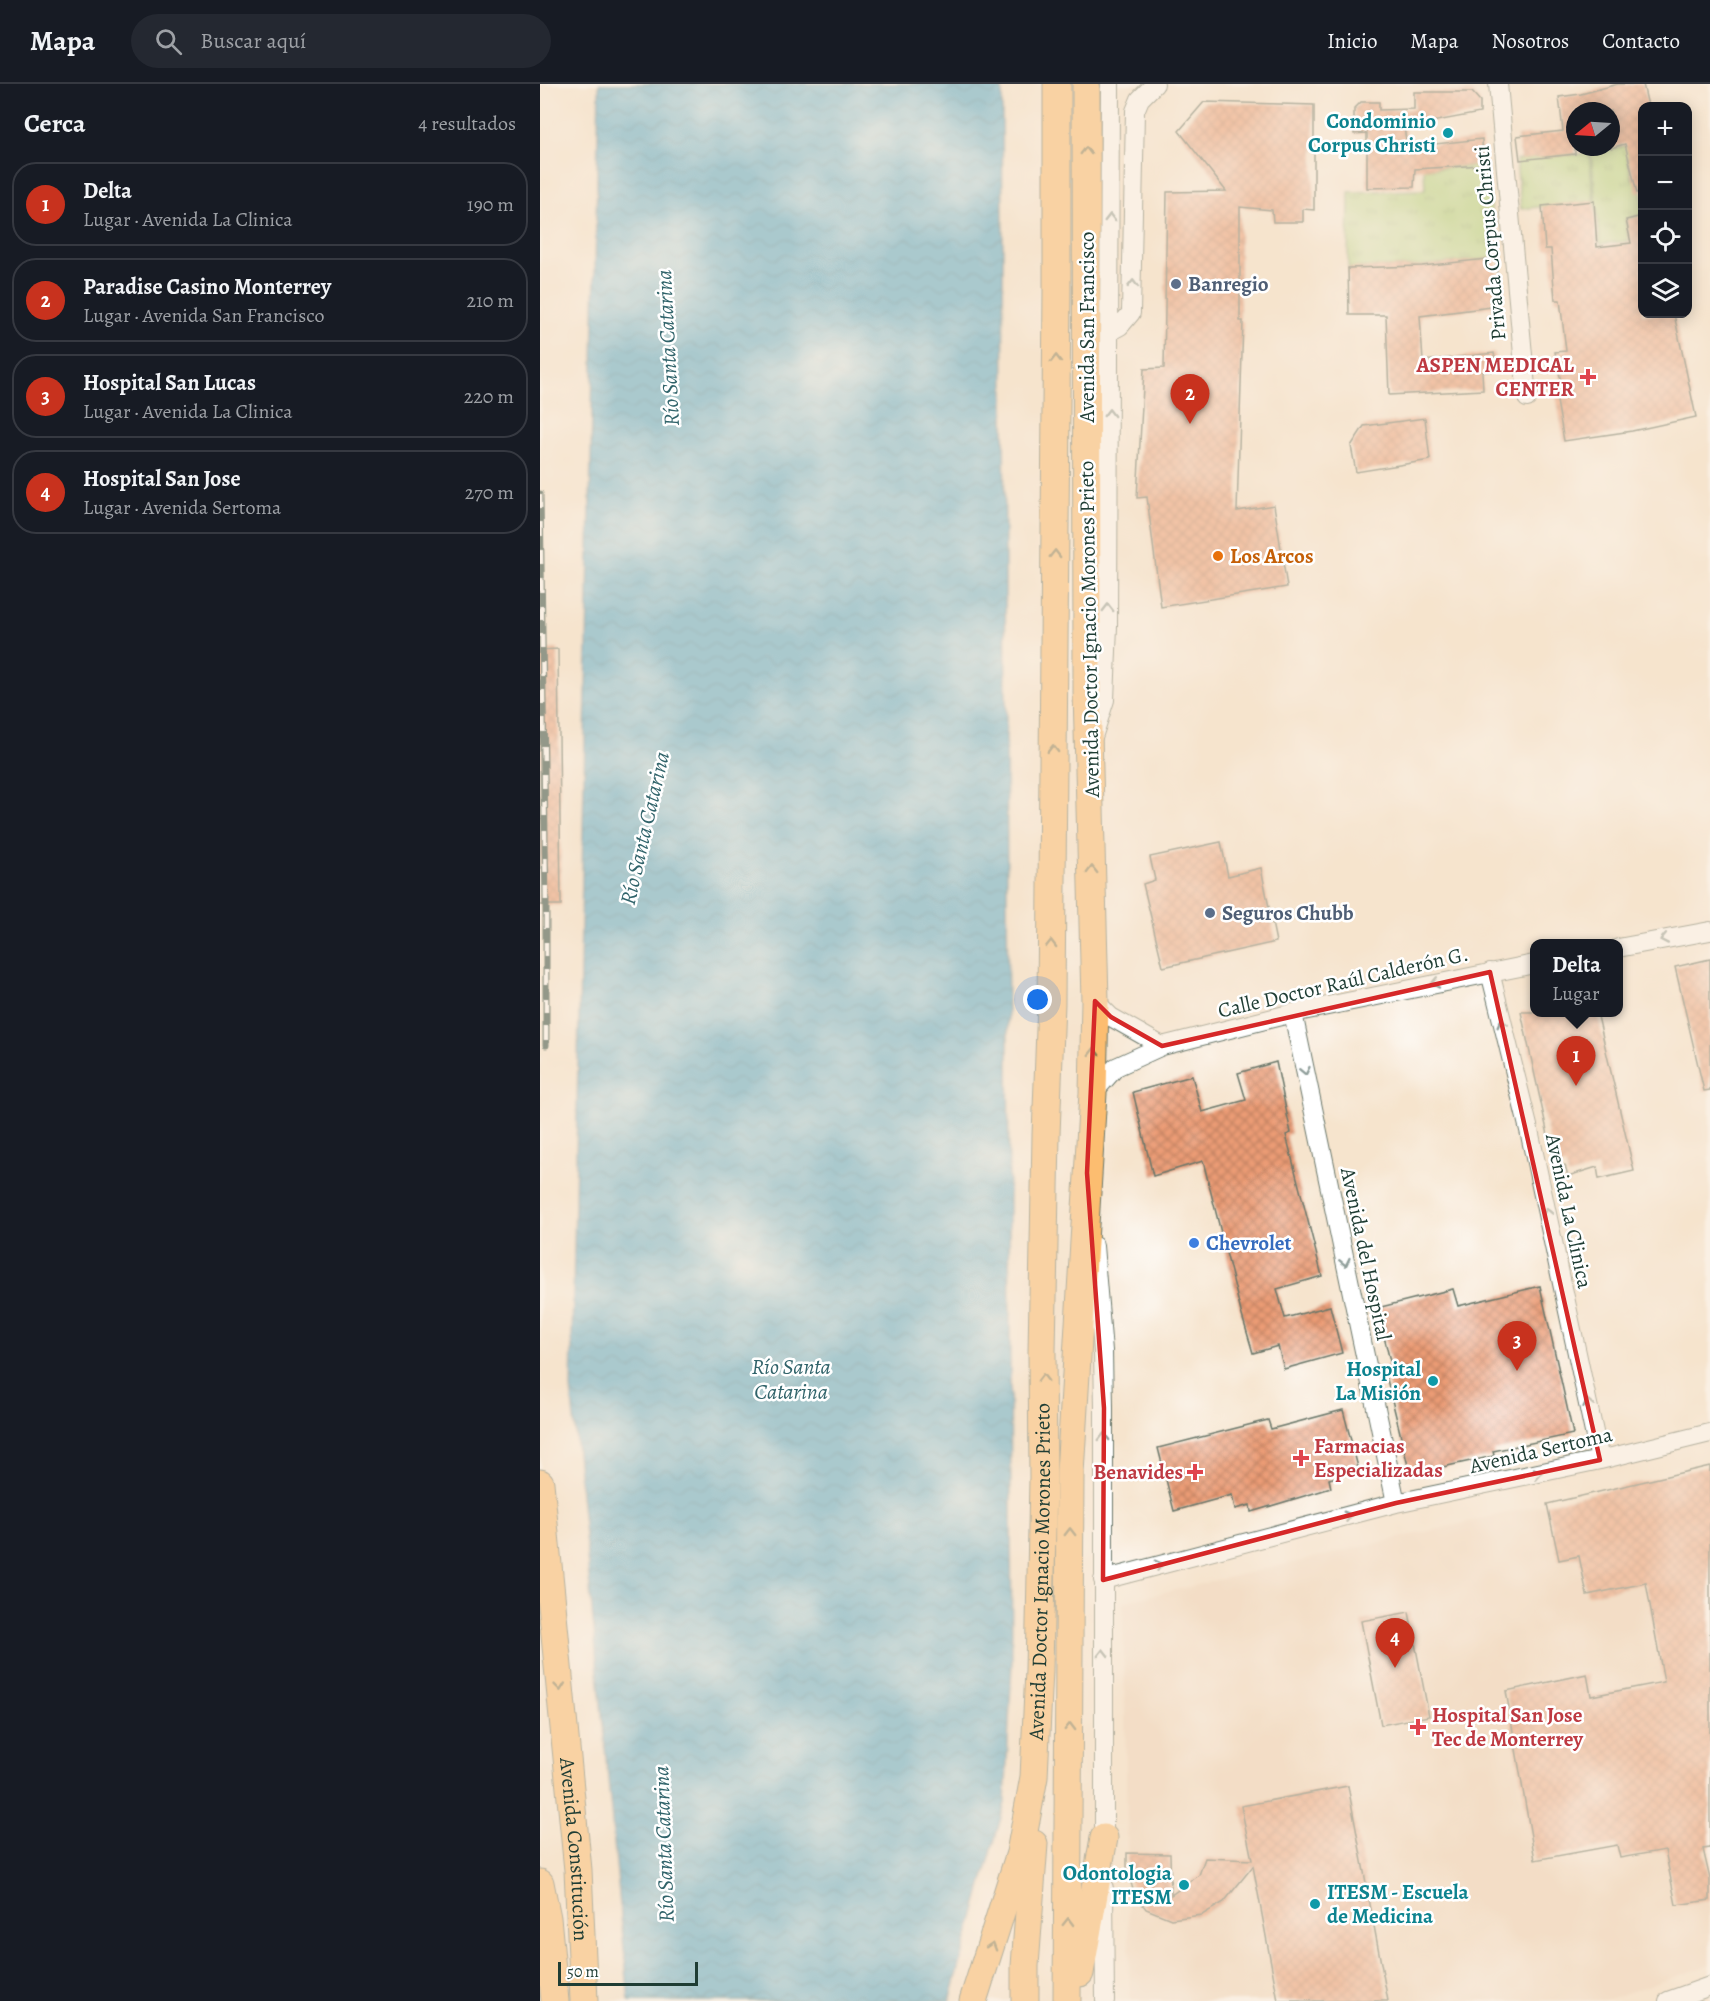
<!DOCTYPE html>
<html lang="es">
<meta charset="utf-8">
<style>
body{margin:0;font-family:Alegreya,serif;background:#242831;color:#f1f3f6}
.controls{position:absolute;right:18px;top:18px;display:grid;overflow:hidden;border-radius:12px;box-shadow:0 3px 15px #0003}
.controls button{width:54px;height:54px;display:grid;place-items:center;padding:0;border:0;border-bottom:2px solid #363941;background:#171b24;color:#f1f3f6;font:30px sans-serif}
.compass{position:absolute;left:1026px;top:18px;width:54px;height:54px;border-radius:50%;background:#171b24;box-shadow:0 3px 15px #0003;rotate:252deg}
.scale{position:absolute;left:18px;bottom:15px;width:140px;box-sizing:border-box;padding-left:6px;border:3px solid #1f3d34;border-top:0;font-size:16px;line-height:21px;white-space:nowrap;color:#1f3d34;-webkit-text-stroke:4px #fff;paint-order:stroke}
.you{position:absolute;left:498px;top:916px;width:21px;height:21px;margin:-15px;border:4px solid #fff;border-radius:50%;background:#1a73e8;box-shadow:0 0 0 9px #1a73e833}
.badge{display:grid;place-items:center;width:39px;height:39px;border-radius:50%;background:#c8321e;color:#fff;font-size:20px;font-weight:700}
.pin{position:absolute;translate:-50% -50px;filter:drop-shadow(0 2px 3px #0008)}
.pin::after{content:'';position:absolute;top:32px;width:21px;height:18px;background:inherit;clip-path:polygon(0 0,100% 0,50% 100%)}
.popup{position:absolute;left:990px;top:855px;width:93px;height:78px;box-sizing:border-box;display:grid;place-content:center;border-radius:12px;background:#171b24;filter:drop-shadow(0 2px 4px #0005);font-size:20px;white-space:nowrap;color:#9ea1a6}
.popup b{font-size:22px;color:#f1f3f6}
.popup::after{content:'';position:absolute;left:50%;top:100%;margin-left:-12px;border:12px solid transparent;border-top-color:#171b24}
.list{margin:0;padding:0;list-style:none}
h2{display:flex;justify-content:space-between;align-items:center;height:78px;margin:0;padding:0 24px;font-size:26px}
h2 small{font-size:20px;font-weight:400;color:#9ea1a6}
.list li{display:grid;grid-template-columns:39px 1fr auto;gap:18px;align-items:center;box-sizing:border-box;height:84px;margin:0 12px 12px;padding:0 12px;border:2px solid #363941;border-radius:24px}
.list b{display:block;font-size:22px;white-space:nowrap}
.list p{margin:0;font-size:20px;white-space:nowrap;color:#9ea1a6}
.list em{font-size:20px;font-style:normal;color:#9ea1a6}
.icon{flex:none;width:33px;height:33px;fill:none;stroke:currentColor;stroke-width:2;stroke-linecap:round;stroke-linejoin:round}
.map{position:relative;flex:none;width:1170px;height:1917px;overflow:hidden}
header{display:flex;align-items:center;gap:36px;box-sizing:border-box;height:84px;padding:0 30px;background:#171b24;border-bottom:2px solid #363941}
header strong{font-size:28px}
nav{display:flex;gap:33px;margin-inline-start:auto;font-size:21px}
.search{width:420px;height:54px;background:#242831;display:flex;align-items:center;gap:15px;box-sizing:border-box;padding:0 21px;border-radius:33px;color:#9ea1a6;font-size:22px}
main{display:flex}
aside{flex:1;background:#171b24}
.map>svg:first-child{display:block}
</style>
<header>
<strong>Mapa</strong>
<div class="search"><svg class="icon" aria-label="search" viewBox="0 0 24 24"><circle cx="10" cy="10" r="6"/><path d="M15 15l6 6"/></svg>Buscar aquí</div>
<nav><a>Inicio</a><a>Mapa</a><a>Nosotros</a><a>Contacto</a></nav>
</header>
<main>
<aside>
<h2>Cerca<small>4 resultados</small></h2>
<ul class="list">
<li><span class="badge">1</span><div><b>Delta</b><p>Lugar · Avenida La Clinica</p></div><em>190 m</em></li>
<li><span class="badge">2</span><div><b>Paradise Casino Monterrey</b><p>Lugar · Avenida San Francisco</p></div><em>210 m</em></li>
<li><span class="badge">3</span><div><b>Hospital San Lucas</b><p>Lugar · Avenida La Clinica</p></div><em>220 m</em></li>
<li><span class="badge">4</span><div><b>Hospital San Jose</b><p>Lugar · Avenida Sertoma</p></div><em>270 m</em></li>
</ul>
</aside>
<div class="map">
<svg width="1170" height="1917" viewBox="0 0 1170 1917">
<defs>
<pattern id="grass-tufts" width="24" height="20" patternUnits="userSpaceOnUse" patternTransform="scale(1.5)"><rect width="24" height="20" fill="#aed47d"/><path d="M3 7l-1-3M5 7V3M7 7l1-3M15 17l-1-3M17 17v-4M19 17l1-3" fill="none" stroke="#8dad67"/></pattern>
<pattern id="water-waves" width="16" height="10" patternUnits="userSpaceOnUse" patternTransform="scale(1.5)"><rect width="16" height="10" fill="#50a9cd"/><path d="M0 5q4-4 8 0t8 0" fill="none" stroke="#428ba7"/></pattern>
<pattern id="building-cross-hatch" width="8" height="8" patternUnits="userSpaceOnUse" patternTransform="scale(1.5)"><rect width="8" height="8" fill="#eb9b75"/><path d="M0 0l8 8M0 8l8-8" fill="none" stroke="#be8061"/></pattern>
</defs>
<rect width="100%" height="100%" fill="#fff"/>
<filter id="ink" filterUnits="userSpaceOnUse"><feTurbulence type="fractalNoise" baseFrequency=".0167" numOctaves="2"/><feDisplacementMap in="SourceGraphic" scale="12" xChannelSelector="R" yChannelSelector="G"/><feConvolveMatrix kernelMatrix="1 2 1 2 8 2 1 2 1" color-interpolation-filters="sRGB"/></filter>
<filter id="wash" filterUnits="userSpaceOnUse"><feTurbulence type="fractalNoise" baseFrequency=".008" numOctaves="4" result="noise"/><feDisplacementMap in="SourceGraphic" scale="24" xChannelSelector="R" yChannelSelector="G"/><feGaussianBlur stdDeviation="1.35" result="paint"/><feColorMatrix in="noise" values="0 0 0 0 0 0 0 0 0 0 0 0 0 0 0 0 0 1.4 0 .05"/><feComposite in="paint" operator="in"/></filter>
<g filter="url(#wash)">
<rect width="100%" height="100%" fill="#f6e4cd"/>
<path fill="#efd6bc" d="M 1170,1382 L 1170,1881 L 1063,1917 L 590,1917 L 583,1518 Z"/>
<path fill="url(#grass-tufts)" stroke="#668858" stroke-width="1.5" d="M 1095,60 L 1097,71 L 1087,73 L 1092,95 L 1102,93 L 1102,131 L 1085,135 L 1089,157 L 1060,160 L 1051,70 Z
M 1049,69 L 1054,117 L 981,125 L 976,76 Z
M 947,81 L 956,174 L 878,182 L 808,184 L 809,108 L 885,106 L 884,85 Z"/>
<path fill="url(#water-waves)" stroke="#387380" stroke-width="1.5" d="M 59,0 L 462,0 L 472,1579 L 465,1719 L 410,1917 L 89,1917 L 31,1304 Z"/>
<g id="blocks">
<path fill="url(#building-cross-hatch)" d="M 1078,0 L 1103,0 L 1108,22 L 1102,22 L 1102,108 L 1097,109 L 1085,60 L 1071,64 L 1071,27 L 1035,27 L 1035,70 L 980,76 L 977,52 L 1023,47 L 1019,13 L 1041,10 Z
M 874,8 L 932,8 L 940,17 L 940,29 L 864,43 L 867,63 L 942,55 L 943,81 L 875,85 L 874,103 L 827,104 L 827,49 L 814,50 L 814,25 L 821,18 L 839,18 L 839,26 L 874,25 Z
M 664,18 L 774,21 L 774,126 L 763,125 L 763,138 L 733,138 L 732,126 L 700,123 L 700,237 L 703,237 L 697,427 L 734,421 L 747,503 L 621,523 L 607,413 L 597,414 L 604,285 L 624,284 L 627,108 L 686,107 L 639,47 Z
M 1054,117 L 1057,163 L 1091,159 L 1086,136 L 1102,132 L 1102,230 L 1134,230 L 1156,333 L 1092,347 L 1024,357 L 1014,300 L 1021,298 L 1015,268 L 1026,267 L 1020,216 L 1015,216 L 1011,165 L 1005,165 L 1002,122 Z
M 956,174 L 959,222 L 880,232 L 883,277 L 954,269 L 957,287 L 942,288 L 943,306 L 849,311 L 846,231 L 809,231 L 808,184 L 882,182 Z
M 885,334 L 890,376 L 816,388 L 811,362 L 824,342 Z
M 18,565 L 21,821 L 0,821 L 0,566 Z
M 681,758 L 688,792 L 721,784 L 736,858 L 623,883 L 603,800 L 615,796 L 610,773 Z
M 1170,875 L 1170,1006 L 1164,1007 L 1135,883 Z
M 981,928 L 1057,928 L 1094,1087 L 1059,1095 L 1057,1083 L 1028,1092 L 1025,1081 L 1015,1083 Z
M 736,978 L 751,1049 L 746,1051 L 782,1192 L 737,1205 L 745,1234 L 790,1222 L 802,1269 L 744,1285 L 738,1262 L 713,1269 L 701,1228 L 663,1077 L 613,1092 L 593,1008 L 652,992 L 662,1028 L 706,1016 L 698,989 Z
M 1000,1202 L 1033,1350 L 953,1367 L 954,1372 L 870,1390 L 844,1283 L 851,1281 L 837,1224 L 913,1205 L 918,1222 Z
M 803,1326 L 819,1387 L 789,1395 L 791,1404 L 711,1428 L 710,1421 L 695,1425 L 692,1411 L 634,1427 L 618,1364 L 728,1336 L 731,1345 Z
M 1170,1382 L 1170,1764 L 1163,1765 L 1170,1795 L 1170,1816 L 1136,1821 L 1125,1766 L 1080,1774 L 1077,1761 L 995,1776 L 966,1607 L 1047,1590 L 1051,1612 L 1124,1598 L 1106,1499 L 1047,1511 L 1039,1472 L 1019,1476 L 1007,1420 Z
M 869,1528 L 889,1632 L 841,1641 L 821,1537 Z
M 808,1702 L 848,1917 L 738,1917 L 713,1782 L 684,1818 L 662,1831 L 631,1835 L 606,1825 L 594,1809 L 587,1785 L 587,1769 L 630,1770 L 631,1811 L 659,1791 L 665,1774 L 712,1776 L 701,1722 Z"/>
</g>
</g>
<g filter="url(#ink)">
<use href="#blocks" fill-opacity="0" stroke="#6a776a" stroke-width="1.5"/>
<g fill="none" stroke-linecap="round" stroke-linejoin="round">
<defs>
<path id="minor" d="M 958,0 L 987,314
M 569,248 L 580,242 L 591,229 L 595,27 L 600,15 L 615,0
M 553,653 L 565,616 L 568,542 L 570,0
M 1078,864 L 1170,847
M 950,888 L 989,1046 L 1060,1376
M 555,917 L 571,933 L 622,962
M 753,929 L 856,1419
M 553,1009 L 576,983 L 622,962 L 753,929 L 994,880
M 554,1162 L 563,1267 L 564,1324 L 564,1764
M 563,1496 L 856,1419 L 1060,1376 L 1170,1349
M 564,1804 L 565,1917
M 1128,1917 L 1170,1902"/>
<g id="highway">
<path id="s1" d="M 0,1399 L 38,1786 L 44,1917"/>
<path d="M 0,1799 L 7,1834 L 15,1917"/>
<path d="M 540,1889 L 564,1754"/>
<path id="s2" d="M 433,1917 L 480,1769 L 494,1693 L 499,1586 L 503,1396 L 502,1268 L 506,1051 L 511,919 L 517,204 L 517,0"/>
<path d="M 485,1917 L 485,1882 L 494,1760"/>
<path d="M 527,1917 L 530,1389 L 553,1009 L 555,917 L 547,608 L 546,0"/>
</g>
</defs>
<use href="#minor" stroke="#6a776a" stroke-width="20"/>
<use href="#highway" stroke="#6a776a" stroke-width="29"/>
<use href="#minor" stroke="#fff" stroke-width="18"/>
<use href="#highway" stroke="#fcbd6f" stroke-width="27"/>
<defs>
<path id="rail" d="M 0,410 L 6,821 L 6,961"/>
</defs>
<use href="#rail" stroke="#1f3d34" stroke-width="7"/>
<use href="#rail" stroke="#fff" stroke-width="4.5" stroke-dasharray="14" stroke-linecap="butt"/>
</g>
<defs><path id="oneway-chevron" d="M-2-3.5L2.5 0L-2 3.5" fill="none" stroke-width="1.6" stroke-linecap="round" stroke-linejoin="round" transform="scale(1.5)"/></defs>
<g stroke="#82774f">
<use href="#oneway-chevron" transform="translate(546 67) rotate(-90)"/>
<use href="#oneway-chevron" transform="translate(516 275) rotate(-89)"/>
<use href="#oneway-chevron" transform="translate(515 470) rotate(-89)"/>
<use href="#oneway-chevron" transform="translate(513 665) rotate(-89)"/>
<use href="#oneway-chevron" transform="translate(552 786) rotate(-91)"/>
<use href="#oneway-chevron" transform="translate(511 860) rotate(-89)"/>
<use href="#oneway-chevron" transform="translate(554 968) rotate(-89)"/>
<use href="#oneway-chevron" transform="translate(503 1294) rotate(-91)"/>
<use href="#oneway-chevron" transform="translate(530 1448) rotate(-90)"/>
<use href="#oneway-chevron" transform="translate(20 1603) rotate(84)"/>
<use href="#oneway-chevron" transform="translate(530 1643) rotate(-89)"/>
<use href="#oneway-chevron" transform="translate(528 1838) rotate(-89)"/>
<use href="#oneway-chevron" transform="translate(452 1862) rotate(-73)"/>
</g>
<g stroke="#8f9e9a">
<use href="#oneway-chevron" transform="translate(570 134) rotate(-90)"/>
<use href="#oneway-chevron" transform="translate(593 200) rotate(-89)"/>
<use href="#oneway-chevron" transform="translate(569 329) rotate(-90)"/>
<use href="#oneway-chevron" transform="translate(568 524) rotate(-90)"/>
<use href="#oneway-chevron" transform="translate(1124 855) rotate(169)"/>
<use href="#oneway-chevron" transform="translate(895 899) rotate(168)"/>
<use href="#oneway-chevron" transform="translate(962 939) rotate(-104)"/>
<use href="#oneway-chevron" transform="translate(765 987) rotate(78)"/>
<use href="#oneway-chevron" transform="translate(1007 1128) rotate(-103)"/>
<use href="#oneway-chevron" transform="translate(805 1178) rotate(78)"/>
<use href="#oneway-chevron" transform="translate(1048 1319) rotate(-102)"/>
<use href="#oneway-chevron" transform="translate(564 1353) rotate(-90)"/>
<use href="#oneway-chevron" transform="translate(998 1390) rotate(-12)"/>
<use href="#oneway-chevron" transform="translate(808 1432) rotate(-15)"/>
<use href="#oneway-chevron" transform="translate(619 1481) rotate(-15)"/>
<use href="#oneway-chevron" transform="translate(563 1569) rotate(-90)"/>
</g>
</g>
<path d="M0 0H1170V1917H0ZM 950,888 L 1060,1376 L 856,1419 L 563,1496 L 564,1324 L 547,1089 L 555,917 L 571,933 L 622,962 Z" fill="#f6e4cd" fill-opacity=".55" fill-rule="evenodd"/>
<path fill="none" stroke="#d62828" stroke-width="4.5" stroke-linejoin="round" d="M 950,888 L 1060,1376 L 856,1419 L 563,1496 L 564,1324 L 547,1089 L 555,917 L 571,933 L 622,962 Z"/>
<g fill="#0f9aa8" stroke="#fff" stroke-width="2">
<circle cx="908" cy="49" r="6"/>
<circle cx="893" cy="1297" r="6"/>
<circle cx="644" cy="1801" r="6"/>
<circle cx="775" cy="1820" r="6"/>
</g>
<g fill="#5c6f8a" stroke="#fff" stroke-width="2">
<circle cx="636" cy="200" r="6"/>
<circle cx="670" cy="829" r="6"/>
</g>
<g fill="#e0444e" stroke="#fff" stroke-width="2">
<path d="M1045 284h6v6h6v6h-6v6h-6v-6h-6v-6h6z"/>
<path d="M758 1365h6v6h6v6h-6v6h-6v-6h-6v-6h6z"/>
<path d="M652 1379h6v6h6v6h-6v6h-6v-6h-6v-6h6z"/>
<path d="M875 1634h6v6h6v6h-6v6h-6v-6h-6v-6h6z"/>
</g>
<circle fill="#e8710a" stroke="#fff" stroke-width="2" cx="678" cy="472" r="6"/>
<circle fill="#3f7fe0" stroke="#fff" stroke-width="2" cx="654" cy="1159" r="6"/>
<g text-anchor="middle" stroke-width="5" stroke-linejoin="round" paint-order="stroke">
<g font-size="21" font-weight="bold" fill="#0d838f" stroke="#fff" text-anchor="end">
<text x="896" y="44">Condominio<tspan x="896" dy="24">Corpus Christi</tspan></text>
<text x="881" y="1292">Hospital<tspan x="881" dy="24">La Misión</tspan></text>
<text x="632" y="1796">Odontologia<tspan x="632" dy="24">ITESM</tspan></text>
<text x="787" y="1815" text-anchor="start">ITESM - Escuela<tspan x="787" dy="24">de Medicina</tspan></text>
</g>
<g font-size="21" fill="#1f3d34" stroke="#fff">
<text transform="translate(950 159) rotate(-95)" y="7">Privada Corpus Christi</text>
<text transform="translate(547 243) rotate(-90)" y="7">Avenida San Francisco</text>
<text transform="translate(549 545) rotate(-91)" y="7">Avenida Doctor Ignacio Morones Prieto</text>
<text transform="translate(803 898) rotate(-13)" y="7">Calle Doctor Raúl Calderón G.</text>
<text transform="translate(1029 1127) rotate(78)" y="7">Avenida La Clinica</text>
<text transform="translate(826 1170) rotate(78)" y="7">Avenida del Hospital</text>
<text transform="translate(1001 1366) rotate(-13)" y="7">Avenida Sertoma</text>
<text dy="7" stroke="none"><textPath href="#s2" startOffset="438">Avenida Doctor Ignacio Morones Prieto</textPath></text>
<text dy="7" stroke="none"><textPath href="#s1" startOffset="368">Avenida Constitución</textPath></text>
</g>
<g font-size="21" font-weight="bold" fill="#4e5e75" stroke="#fff" text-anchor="start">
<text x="648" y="207">Banregio</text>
<text x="682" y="836">Seguros Chubb</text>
</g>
<g font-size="21" font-weight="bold" fill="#be3a42" stroke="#fff" text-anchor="end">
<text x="1034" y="288">ASPEN MEDICAL<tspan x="1034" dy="24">CENTER</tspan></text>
<text x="774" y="1369" text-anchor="start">Farmacias<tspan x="774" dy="24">Especializadas</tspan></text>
<text x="643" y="1395">Benavides</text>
<text x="892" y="1638" text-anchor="start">Hospital San Jose<tspan x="892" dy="24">Tec de Monterrey</tspan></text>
</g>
<g font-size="21" font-weight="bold" fill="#c56008" stroke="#fff" text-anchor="start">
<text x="690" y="479">Los Arcos</text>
</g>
<g font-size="21" font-weight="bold" fill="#366cbe" stroke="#fff" text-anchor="start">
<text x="666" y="1166">Chevrolet</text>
</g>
<g font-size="22" font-style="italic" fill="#30636a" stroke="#fff">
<text transform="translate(127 264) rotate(-93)" y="8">Río Santa Catarina</text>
<text transform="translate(104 744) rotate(-77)" y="8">Río Santa Catarina</text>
<text x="251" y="1290">Río Santa<tspan x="251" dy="25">Catarina</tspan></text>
<text transform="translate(123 1760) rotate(-92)" y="8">Río Santa Catarina</text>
</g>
</g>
</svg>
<div class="controls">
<button>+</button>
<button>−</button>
<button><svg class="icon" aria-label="locate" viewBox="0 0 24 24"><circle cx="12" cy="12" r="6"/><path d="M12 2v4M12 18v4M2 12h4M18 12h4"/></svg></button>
<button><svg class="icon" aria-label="layers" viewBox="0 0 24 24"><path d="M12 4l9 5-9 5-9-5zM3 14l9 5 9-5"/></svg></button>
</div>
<svg class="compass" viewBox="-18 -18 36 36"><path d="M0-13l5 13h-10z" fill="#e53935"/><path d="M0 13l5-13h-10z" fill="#9ea1a6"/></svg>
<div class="scale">50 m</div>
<div class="you"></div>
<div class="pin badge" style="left:1036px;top:1002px">1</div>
<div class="popup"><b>Delta</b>Lugar</div>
<div class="pin badge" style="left:650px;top:340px">2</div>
<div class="pin badge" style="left:977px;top:1287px">3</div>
<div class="pin badge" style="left:855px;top:1584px">4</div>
</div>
</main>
